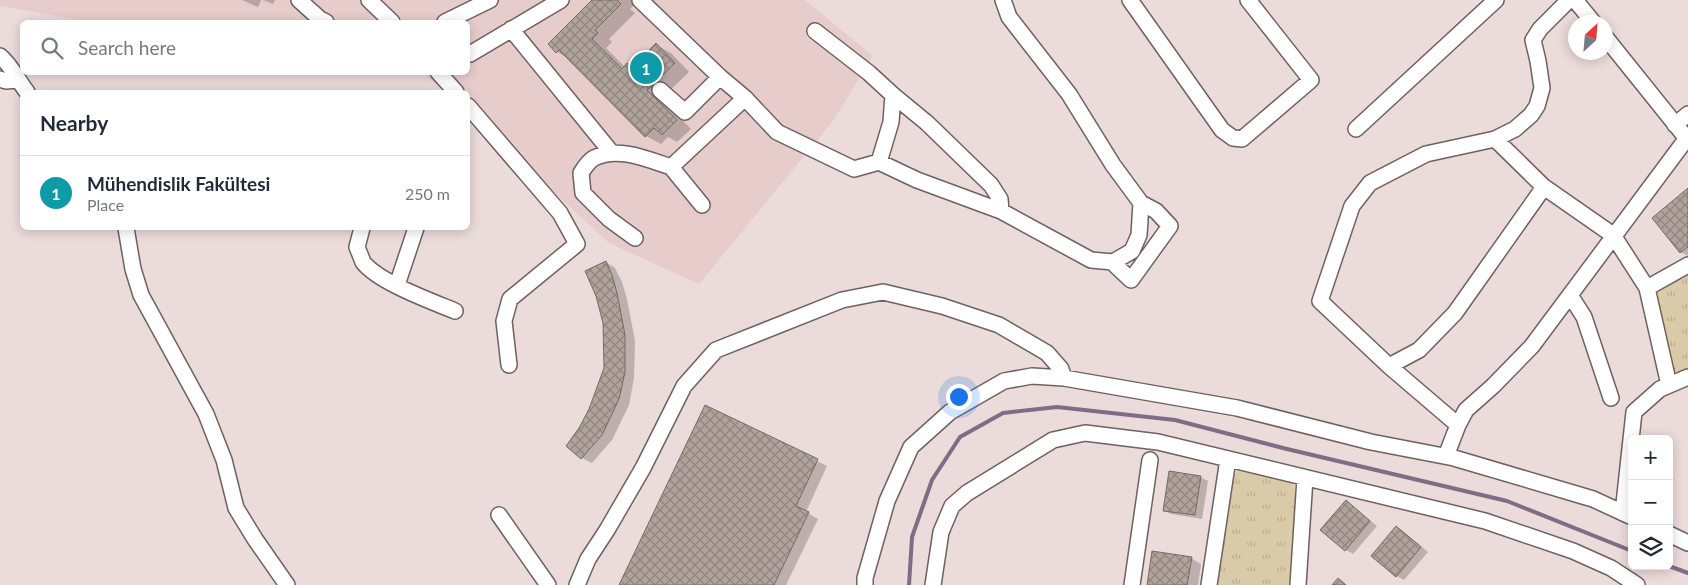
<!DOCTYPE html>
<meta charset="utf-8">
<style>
body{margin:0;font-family:Lato,sans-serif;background:#f6f6f7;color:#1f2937}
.controls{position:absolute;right:15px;bottom:15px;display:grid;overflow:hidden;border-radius:8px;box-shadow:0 2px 12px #0003}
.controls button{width:45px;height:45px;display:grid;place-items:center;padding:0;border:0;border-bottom:1px solid #e0e1e3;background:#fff;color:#1f2937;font:25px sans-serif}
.compass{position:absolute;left:1568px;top:15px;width:45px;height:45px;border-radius:50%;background:#fff;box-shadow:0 2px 12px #0003;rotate:26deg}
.you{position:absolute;left:958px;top:396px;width:18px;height:18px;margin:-12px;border:4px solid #fff;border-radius:50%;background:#1a73e8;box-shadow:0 0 0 8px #1a73e833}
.badge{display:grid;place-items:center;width:32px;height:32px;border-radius:50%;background:#428984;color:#fff;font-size:16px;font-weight:700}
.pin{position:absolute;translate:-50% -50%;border:2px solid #fff;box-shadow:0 1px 5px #0006}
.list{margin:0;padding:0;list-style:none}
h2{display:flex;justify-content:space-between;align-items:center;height:65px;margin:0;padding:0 20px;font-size:21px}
h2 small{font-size:16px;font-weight:400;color:#747a83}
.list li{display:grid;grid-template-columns:32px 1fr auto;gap:15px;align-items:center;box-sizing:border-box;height:75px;padding:0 20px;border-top:1px solid #e0e1e3}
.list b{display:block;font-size:19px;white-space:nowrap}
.list p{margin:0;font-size:16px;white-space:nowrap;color:#747a83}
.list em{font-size:16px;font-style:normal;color:#747a83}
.icon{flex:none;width:28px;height:28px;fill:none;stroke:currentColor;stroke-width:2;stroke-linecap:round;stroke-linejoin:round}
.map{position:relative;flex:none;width:1688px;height:585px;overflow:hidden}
.search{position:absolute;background:#fff;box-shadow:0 2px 12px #0003;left:20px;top:20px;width:450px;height:55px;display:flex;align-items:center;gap:12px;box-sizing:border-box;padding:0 18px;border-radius:8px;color:#747a83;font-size:19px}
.panel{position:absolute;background:#fff;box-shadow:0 2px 12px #0003;left:20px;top:90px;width:450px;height:140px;border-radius:8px}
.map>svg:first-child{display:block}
</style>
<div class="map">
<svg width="1688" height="585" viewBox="0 0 1688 585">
<defs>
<pattern id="grass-tufts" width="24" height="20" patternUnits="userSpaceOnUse" patternTransform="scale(1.25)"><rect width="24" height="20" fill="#d9cba7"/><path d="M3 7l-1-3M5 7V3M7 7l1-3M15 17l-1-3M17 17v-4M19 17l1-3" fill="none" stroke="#bbaf90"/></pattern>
<pattern id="building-cross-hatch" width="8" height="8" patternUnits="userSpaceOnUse" patternTransform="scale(1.25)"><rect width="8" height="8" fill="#afa39b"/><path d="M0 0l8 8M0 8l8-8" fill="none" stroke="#90867f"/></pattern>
</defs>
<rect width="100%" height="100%" fill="#ebdbda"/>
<path fill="#e6cdcb" d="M 0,0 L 805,0 L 873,56 L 833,121 L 699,284 L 609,243 L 468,113 L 468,92 L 445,92 L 423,73 L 468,72 L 468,22 L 89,22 L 0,6 Z"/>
<path fill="url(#grass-tufts)" d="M 1688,274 L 1688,373 L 1684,375 L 1673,371 L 1654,295 Z
M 1238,471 L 1291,481 L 1297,493 L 1292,585 L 1216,585 L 1230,479 Z"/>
<path fill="#0003" d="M 242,0 L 261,0 L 258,7 Z
M 263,0 L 275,0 L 273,4 Z
M 594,0 L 635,0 L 637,2 L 630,9 L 635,13 L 609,39 L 612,42 L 606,48 L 625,67 L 628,65 L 633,68 L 656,45 L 671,53 L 689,72 L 661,99 L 691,129 L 677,142 L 668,137 L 661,144 L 646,136 L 570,59 L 557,52 Z
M 1688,190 L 1688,256 L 1681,252 Z
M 606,262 L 615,268 L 622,282 L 627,299 L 635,341 L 634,378 L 629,405 L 612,440 L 592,463 L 582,458 L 580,429 L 590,410 L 606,368 Z
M 705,407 L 827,466 L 806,512 L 818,519 L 786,585 L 621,585 Z
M 1200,477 L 1208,481 L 1202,519 L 1171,514 L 1164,510 Z
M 1346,502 L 1353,506 L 1377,526 L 1353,554 L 1346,550 Z
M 1397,528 L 1404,532 L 1428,552 L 1404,580 L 1397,576 Z
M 1191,558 L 1201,564 L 1198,585 L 1148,585 Z"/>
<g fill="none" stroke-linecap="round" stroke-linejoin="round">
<path stroke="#7f6c85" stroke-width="4" d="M 1669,566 L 1688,573
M 909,585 L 912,537 L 932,480 L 960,437 L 1003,413 L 1057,407 L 1175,420 L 1287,449 L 1507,501 L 1632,551"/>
</g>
<path fill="url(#building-cross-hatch)" stroke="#766b63" d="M 592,0 L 617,0 L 621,4 L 595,30 L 598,33 L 592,39 L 622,69 L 627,63 L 632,68 L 656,43 L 675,63 L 647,90 L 677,120 L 662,135 L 654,128 L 645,137 L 559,50 L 556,53 L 548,44 Z
M 1688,188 L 1688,247 L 1680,253 L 1652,218 Z
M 606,261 L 612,275 L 617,293 L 625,335 L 625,372 L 619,399 L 602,435 L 581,459 L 566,446 L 579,428 L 589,409 L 604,368 L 603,323 L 596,296 L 585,271 Z
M 705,405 L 818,459 L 796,506 L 809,512 L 774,585 L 619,585 Z
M 1169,471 L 1201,476 L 1195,515 L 1163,511 Z
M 1346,500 L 1370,521 L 1345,551 L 1320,530 Z
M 1396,526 L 1421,547 L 1396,577 L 1371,556 Z
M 1152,551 L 1192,557 L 1187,585 L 1147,585 Z
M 1338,578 L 1346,585 L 1332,585 Z"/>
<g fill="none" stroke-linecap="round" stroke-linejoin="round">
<defs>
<path id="minor" d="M 299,0 L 320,19 L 326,22
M 369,0 L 392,22
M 640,0 L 720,77 L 745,98 L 777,132 L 854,169 L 879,162 L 917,180 L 1001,211 L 1091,260 L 1113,262 L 1132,251 L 1139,235 L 1141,203 L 1113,165 L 1069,94 L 1009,17 L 1003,0
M 1130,0 L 1222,130 L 1233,138 L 1242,139 L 1311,80 L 1248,0
M 1575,0 L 1593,22
M 445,22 L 490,0
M 511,29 L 611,152
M 815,31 L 869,73 L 893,95 L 891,122 L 879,162
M 1606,38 L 1688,140
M 470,54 L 561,0
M 0,56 C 12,66 18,81 27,92
M 438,72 L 456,92
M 0,79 L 6,81 L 17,80
M 660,90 L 685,112 L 720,77
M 893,95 L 927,123 L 991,185 L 1000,199 L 1001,211
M 468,106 L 560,213 L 577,244 L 510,299 L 504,321 L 509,365
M 1675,125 L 1688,114
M 1356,129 L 1496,0
M 1495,139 L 1544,187 L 1613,235 L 1647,288 L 1669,385
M 671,167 L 702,205
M 1544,187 L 1455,313 L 1419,350 L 1389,366 L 1320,301 L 1352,206 L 1370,183 L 1426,154 L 1495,139 L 1515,129 L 1531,115 L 1537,106 L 1542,88 L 1538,61 L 1533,40 L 1540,29 L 1569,0
M 126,228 L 133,269 L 141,295 L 206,414 L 224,460 L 236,508 L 255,539 L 287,585
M 362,228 L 357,247 C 359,252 361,257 363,262 C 378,282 431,301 455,311
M 635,238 L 609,219 L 583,193 L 581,173 C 584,168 589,161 594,158 C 618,146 647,159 671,167 L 745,98
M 1112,262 L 1131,280 L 1170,226 L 1156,211 L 1141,203
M 397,285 L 416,228
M 1647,288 L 1688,265
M 1570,295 L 1584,317 L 1611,398
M 1389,366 L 1458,425
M 1446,456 L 1458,425 L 1466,410 L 1493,386 L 1532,346 L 1687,138
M 1623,513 L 1634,412 L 1660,389 L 1688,377
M 499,515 L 548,585
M 1669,534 L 1688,543
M 577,585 L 588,559 L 607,530 L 643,468 L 684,386 L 716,350 L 842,300 L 883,292 L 942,306 L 999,325 L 1047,353 L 1061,369 L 1064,378
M 865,585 L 865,578 L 887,501 L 911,447 L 950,412 L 1004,381 L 1032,376 L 1064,378 L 1237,408 L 1371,442 L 1454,458 L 1593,499 L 1632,517
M 933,585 L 941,532 L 952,506 L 967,493 L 1053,440 L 1085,433 L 1158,442 L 1485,521 L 1573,551 L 1611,568 L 1637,585
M 1132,585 L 1150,460
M 1209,585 L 1228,459
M 1298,585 L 1305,478"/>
</defs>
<use href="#minor" stroke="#6f6160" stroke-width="18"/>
<use href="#minor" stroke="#fff" stroke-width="15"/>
</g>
</svg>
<div class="controls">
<button>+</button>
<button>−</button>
<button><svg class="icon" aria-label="layers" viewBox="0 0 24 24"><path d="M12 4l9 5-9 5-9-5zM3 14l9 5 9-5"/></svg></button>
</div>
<svg class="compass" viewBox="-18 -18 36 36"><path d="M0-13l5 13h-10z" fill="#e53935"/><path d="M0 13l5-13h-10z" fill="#747a83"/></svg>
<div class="you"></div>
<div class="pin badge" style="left:646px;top:68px;background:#0f9aa8">1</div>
<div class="search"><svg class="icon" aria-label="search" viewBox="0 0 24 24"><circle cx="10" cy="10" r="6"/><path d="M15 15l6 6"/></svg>Search here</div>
<section class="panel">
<h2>Nearby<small></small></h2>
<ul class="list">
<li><span class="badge" style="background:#0f9aa8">1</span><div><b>Mühendislik Fakültesi</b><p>Place</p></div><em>250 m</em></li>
</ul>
</section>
</div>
